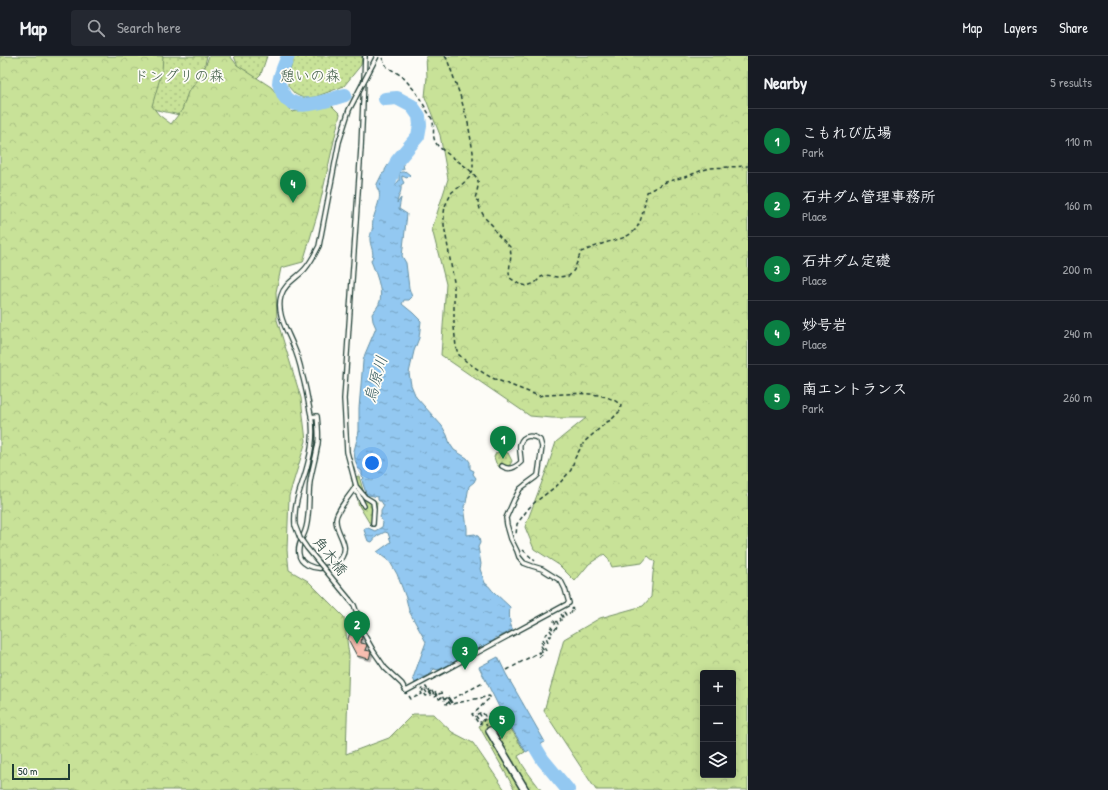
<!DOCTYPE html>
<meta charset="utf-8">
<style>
body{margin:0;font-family:"Patrick Hand","Klee One",sans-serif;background:#242831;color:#f1f3f6}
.controls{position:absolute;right:12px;bottom:12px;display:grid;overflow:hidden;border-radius:4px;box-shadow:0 2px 10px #0003}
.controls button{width:36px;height:36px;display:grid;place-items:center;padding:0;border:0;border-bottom:1px solid #363941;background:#171b24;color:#f1f3f6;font:20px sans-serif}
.scale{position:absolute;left:12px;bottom:10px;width:58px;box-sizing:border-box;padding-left:4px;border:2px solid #1f3d34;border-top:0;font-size:11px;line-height:14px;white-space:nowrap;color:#1f3d34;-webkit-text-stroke:3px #fdfcf7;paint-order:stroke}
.you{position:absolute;left:372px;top:407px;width:14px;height:14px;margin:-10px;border:3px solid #fff;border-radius:50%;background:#1a73e8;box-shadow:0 0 0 6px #1a73e833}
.badge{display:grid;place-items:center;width:26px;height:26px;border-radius:50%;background:#0b8043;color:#fff;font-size:13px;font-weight:700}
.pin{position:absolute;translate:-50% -33px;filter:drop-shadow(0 1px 2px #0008)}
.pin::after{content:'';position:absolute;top:21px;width:14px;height:12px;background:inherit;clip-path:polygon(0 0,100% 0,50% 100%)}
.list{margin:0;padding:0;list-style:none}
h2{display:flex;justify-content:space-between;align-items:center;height:52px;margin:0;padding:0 16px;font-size:17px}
h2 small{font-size:13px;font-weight:400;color:#9ea1a6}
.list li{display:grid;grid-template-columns:26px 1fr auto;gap:12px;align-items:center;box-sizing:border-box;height:64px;padding:0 16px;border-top:1px solid #363941}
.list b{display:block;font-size:15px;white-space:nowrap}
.list p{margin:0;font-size:13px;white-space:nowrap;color:#9ea1a6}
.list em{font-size:13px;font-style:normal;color:#9ea1a6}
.icon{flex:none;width:22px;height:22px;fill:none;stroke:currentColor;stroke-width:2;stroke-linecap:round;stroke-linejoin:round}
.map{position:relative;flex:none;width:748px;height:734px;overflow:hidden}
header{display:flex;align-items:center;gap:24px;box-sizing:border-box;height:56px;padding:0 20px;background:#171b24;border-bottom:1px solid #363941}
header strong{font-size:19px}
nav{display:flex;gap:22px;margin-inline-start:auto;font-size:14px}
.search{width:280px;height:36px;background:#242831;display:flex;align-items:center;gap:10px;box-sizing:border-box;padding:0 14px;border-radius:4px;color:#9ea1a6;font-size:15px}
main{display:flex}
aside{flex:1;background:#171b24}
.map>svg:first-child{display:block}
</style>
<header>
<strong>Map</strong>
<div class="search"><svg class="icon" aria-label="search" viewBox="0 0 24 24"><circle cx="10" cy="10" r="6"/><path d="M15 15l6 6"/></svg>Search here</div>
<nav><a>Map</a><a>Layers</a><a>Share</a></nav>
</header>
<main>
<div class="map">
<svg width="748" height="734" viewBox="0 0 748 734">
<defs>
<pattern id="grass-dots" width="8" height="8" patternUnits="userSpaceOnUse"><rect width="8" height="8" fill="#c8e298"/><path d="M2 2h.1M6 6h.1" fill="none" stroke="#abc384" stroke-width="1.8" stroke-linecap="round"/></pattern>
<pattern id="forest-crowns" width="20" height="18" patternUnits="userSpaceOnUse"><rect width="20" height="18" fill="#c8e298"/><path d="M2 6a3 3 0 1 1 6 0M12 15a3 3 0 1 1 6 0" fill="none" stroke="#abc384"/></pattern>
<pattern id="water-ripples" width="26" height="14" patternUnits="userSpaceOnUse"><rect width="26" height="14" fill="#93c8f1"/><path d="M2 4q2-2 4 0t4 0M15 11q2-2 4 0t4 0" fill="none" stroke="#77a4c4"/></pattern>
<filter id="shadow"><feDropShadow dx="2" dy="2" stdDeviation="0" flood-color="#0004"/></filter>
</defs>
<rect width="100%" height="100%" fill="#fdfcf7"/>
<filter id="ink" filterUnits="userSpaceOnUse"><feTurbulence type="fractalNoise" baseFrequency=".025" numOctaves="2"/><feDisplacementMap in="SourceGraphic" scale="8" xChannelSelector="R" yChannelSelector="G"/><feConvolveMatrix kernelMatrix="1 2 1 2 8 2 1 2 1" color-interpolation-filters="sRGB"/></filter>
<g filter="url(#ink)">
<path fill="url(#grass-dots)" stroke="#749066" d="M 161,0 L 207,0 L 201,24 L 184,60 L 148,52 Z
M 234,0 L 267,0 L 261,18 L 250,29 L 240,16 Z
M 294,0 L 362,0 L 361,9 L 344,30 L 331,35 L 315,41 L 303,42 L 295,38 L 288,30 L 288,22 Z
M 501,395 L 508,397 L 512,405 L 510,409 L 507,410 L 504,409 L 500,412 L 496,407 L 494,401 L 496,397 Z
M 359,420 L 364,438 L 375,444 L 377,447 L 374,470 L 370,468 L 358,448 L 358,442 L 351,433 L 353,428 L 351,422 Z
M 501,656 L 525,696 L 518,700 C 524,713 533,723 541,734 L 515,734 L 479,670 L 482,668 L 481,666 Z"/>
<path fill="url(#forest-crowns)" stroke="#749066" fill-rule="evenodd" d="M 0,0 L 163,0 L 162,15 L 152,50 L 159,59 L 171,68 L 182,54 L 188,36 L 202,19 L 209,0 L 230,0 L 237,9 L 271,31 L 292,56 L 331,49 L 340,58 L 318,156 L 303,206 L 281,212 L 276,236 L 277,264 L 301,342 L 306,385 L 289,440 L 287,494 L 289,514 L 308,525 L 344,561 L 349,600 L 346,698 L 389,682 L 413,658 L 433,658 L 452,676 L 473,687 L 505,734 L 0,734 Z
M 426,0 L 748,0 L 748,734 L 596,734 L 544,655 L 564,583 L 600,562 L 643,550 L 651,541 L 653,517 L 655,506 L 648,500 L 642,507 L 612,511 L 608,502 L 604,498 L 589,508 L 575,525 L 559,509 L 534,493 L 525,471 L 548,410 L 556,386 L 586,362 L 552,362 L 530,360 L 441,299 L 446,228 L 432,173 L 448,123 L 440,79 L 425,41 L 427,21 ZM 703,617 L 733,617 L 733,719 L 703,719 Z"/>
<path fill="url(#water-ripples)" stroke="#6590a5" d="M 394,105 L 397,109 L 399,106 L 401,106 L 403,108 L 404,113 L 402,114 L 398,112 L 399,116 L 396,118 L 395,116 L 393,111 L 392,114 L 387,117 L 386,121 L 380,128 L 381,129 C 385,126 388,120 392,119 L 392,132 L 384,134 L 389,140 C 393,135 393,129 399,125 L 399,118 L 401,116 L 404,116 L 405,115 L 410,119 L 407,122 L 402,120 L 402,123 L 404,127 L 401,129 C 402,137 398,139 397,147 L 401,142 L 399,153 L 407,158 L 402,200 L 406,207 L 409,232 L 412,241 L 409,244 L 404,244 L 402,248 L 413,257 L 421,265 L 419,282 L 414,295 L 409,317 L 411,329 L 416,341 L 442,370 L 447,379 L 450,388 L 454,394 L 467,402 L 470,406 L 470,413 L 474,415 L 473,418 L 476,422 L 474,426 L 469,430 L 466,447 L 464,450 L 467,472 L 467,479 L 475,478 L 479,481 L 480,487 L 478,491 L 481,508 L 480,513 L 485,527 C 490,530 491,534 495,537 C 500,542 505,546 510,551 C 509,559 509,567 513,574 L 511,575 L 509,574 L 509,576 L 497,582 L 495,581 L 495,584 L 482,591 L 480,589 L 480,592 L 467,599 L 465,597 L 465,600 L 452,607 L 451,605 L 451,608 L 438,614 L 434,613 L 432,615 L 432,617 L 415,627 L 413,622 L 426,586 L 409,555 L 406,542 L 397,518 L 390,506 L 377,496 L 391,486 L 388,477 L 385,476 L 377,480 L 372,486 L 368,485 L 364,474 L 365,472 L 368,472 L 375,475 L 382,471 L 383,467 L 380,461 L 381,459 L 381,455 L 384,450 L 381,445 L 379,445 L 378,444 L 378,441 L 369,439 L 367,440 L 363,428 L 362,424 L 364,422 L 362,420 L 362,415 L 358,412 L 355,404 L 354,395 L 359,375 L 359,352 L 363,305 L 365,298 L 376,272 L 373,265 L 372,258 C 374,255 379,250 380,245 C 383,234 375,215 371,205 C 376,196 369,190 370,181 C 371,176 371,178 372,174 C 373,171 372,168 373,165 C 374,155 384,141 377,132 L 377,128 L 382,118 L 385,116 L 385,114 L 388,109 L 391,108 L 390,107 L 392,106 L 392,107 L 394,107 Z
M 498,601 L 506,618 L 545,686 L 526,696 L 499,651 L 479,611 Z"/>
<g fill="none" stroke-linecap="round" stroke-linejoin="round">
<path stroke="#93c8f1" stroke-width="14" d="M 288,0 C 285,8 280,18 279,27 C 279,29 281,33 282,35 C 290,60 328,44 345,39
M 385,43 L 397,42 L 412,50 L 419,60 L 420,69 L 418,80 L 397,105 L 388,129 L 386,149 L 387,156
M 531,684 L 543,704 L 568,734"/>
</g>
<path fill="#f8beb0" stroke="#1f3d34" filter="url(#shadow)" d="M 351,573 L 358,575 L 357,580 L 362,581 L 361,587 L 366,588 L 367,589 L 365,594 L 370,595 L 371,596 L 369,603 L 357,600 L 348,583 Z"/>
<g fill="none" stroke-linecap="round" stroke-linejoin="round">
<defs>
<path id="service" d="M 311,361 L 317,360 C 318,369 319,378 318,387 C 316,401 312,413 310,426 C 308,441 310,457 306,472 C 304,481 297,488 299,498 C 300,508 313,513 322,512 C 332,511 337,509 342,501 C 350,488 335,476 336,463 C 336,455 351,438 356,430 L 347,396 L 344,343 L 361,92 L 365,0
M 356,430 L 365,441 L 370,444 L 373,446 L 374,453 L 373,468
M 354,434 L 358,438 L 364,450
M 295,469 C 293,445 303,429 308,407 C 312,392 314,375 311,359 C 308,346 306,331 302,318 C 300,308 297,298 293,289 C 287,274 276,257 281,240 C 284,228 297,222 305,213 C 311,206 315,198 319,190 L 339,86
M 350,544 L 354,549 L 357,557 L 361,573 L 374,596 L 385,612 L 402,628 L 406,635 L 569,547 L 565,533 L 561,525 L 542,513 L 532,510 L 524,507 L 519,501 L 517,495 L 511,483 L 507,469 L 506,462 L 514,444 L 520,433 L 525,429 L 536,421 L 538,419 L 542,391 L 540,384 C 533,379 523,378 520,388 C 519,394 521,400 521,406 C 516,411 509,415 502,410"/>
<path id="minor" d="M 490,675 L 525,734"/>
</defs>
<use href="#service" stroke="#1f3d34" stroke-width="6"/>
<use href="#minor" stroke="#1f3d34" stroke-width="10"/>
<path stroke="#1f3d34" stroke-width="1.5" stroke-dasharray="4 3" stroke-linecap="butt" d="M 445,0 L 447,3 L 460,39 L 468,67 L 473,96 L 473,114 L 469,122 L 458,132 L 452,136 L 445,150 L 444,157 L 444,169 L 454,226 L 454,271 L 456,291 L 458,298 L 467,306 L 485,318 L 492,322 L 539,340 L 543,339 C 567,339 601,332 621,349 L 620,355 L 611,364 L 607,366 L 584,386 L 575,402 L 571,414 L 559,428 L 534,447 L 528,453 L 517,468 L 516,479
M 382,2 L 387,11 L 402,20 L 416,36 L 432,63 C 436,74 430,80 438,90 C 447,99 475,114 478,125 C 479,130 476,138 475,143 L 478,145 L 480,153 L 485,162 L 493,170 L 496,177 L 510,191 L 511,199 L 509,217 L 510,222 L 519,228 L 527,230 L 535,227 L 541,221 L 546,219 L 557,221 L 569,220 L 574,214 L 581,196 C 587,194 593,191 599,189 C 611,184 626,184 635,174 C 642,167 645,145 647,136 L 666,126 L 688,120 L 700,115 L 710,112 L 748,110
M 523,494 L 535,505
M 564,556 L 566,559 L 573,555 L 574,555 L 572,552
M 561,558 L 563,561 L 564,559
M 548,586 L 545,579 L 548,577 L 550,581 L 553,578 L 549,573 L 551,571 L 554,575 L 557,571 L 554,565 L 556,564 L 558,568 L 561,564 L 559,559
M 539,601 L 543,598 L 540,591 L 541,590 L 545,595 L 546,594 L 541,585 L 543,583 L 545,587 L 548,586
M 507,614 L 539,596 L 541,599
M 409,640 L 411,643 L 422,638 L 420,634 L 422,633 L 426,640 L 428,639 L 424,632 L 426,631 L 431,639 L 432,638 L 429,634 L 431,633 L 435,641 L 436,640 L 434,636 L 435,636 L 439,643 L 441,642 L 439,638 L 441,637 L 446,648 L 448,647 L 445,643 L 447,642 L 450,648 L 452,647 L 453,648 C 458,646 465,646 469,644 L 486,641 L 489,640 L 491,642 C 483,646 480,654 472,658 L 479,668 L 481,667 L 475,659 L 482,656 L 485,660 L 497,653 L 498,655 L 483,664 L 487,670
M 448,641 L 450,644
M 452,647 L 450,644 L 483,627
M 479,657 L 483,664"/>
<use href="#service" stroke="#fdfcf7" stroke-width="3.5"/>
<use href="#minor" stroke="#fdfcf7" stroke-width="7"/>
<defs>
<path id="service-bridge" d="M 339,86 L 349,54 L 377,0
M 295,469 L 300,482 L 307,492 L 350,544"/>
</defs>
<use href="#service-bridge" stroke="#1f3d34" stroke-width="6" stroke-linecap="butt"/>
<use href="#service-bridge" stroke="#fdfcf7" stroke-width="3.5"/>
</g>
</g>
<g text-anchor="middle" stroke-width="3.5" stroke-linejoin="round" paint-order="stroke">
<g font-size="15" fill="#415e48" stroke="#fdfcf7">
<text x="179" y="25">ドングリの森</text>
<text x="310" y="25">憩いの森</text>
</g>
<g font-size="15" fill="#1f3d34" stroke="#fdfcf7">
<text transform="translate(330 500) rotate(51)" y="5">角木橋</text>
</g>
<g font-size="16" font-style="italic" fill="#3c6063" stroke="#fdfcf7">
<text transform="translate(375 323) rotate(-74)" y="6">烏原川</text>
</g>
</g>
</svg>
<div class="controls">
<button>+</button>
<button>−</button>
<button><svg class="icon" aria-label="layers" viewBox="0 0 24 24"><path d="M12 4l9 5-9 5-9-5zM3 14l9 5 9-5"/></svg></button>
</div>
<div class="scale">50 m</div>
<div class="you"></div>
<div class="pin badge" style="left:503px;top:403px">1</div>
<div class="pin badge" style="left:357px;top:588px">2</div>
<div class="pin badge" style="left:465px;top:614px">3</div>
<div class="pin badge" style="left:293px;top:147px">4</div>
<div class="pin badge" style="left:502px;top:683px">5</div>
</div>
<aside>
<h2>Nearby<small>5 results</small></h2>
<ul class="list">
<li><span class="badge">1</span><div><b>こもれび広場</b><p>Park</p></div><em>110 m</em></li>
<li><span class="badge">2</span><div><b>石井ダム管理事務所</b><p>Place</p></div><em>160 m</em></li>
<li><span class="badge">3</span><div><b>石井ダム定礎</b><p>Place</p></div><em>200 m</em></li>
<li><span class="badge">4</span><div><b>妙号岩</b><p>Place</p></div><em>240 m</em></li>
<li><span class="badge">5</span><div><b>南エントランス</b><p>Park</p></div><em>260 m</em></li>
</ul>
</aside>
</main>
